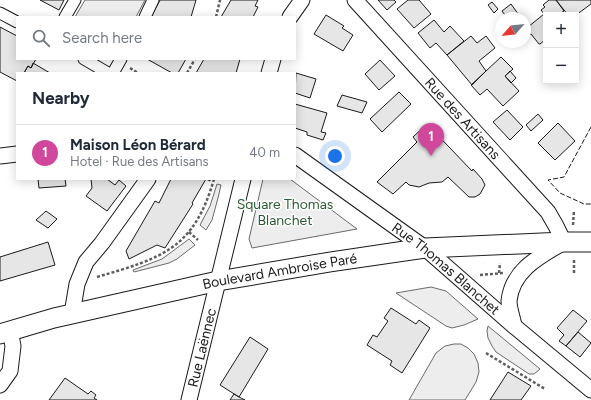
<!DOCTYPE html>
<meta charset="utf-8">
<style>
body{margin:0;font-family:Figtree,sans-serif;background:#f6f6f7;color:#1f2937}
.controls{position:absolute;right:12px;top:12px;display:grid;overflow:hidden;border-radius:0px;box-shadow:0 2px 10px #0003}
.controls button{width:36px;height:36px;display:grid;place-items:center;padding:0;border:0;border-bottom:1px solid #e0e1e3;background:#fff;color:#1f2937;font:20px sans-serif}
.compass{position:absolute;left:495px;top:12px;width:36px;height:36px;border-radius:50%;background:#fff;box-shadow:0 2px 10px #0003;rotate:243deg}
.you{position:absolute;left:335px;top:156px;width:14px;height:14px;margin:-10px;border:3px solid #fff;border-radius:50%;background:#1a73e8;box-shadow:0 0 0 6px #1a73e833}
.badge{display:grid;place-items:center;width:26px;height:26px;border-radius:50%;background:#c62828;color:#fff;font-size:13px;font-weight:700}
.pin{position:absolute;translate:-50% -33px;filter:drop-shadow(0 1px 2px #0008)}
.pin::after{content:'';position:absolute;top:21px;width:14px;height:12px;background:inherit;clip-path:polygon(0 0,100% 0,50% 100%)}
.list{margin:0;padding:0;list-style:none}
h2{display:flex;justify-content:space-between;align-items:center;height:52px;margin:0;padding:0 16px;font-size:17px}
h2 small{font-size:13px;font-weight:400;color:#747a83}
.list li{display:grid;grid-template-columns:26px 1fr auto;gap:12px;align-items:center;box-sizing:border-box;height:56px;padding:0 16px;border-top:1px solid #e0e1e3}
.list b{display:block;font-size:15px;white-space:nowrap}
.list p{margin:0;font-size:13px;white-space:nowrap;color:#747a83}
.list em{font-size:13px;font-style:normal;color:#747a83}
.icon{flex:none;width:22px;height:22px;fill:none;stroke:currentColor;stroke-width:2;stroke-linecap:round;stroke-linejoin:round}
.map{position:relative;flex:none;width:591px;height:400px;overflow:hidden}
.search{position:absolute;background:#fff;box-shadow:0 2px 10px #0003;left:16px;top:16px;width:280px;height:44px;display:flex;align-items:center;gap:10px;box-sizing:border-box;padding:0 14px;border-radius:0px;color:#747a83;font-size:15px}
.panel{position:absolute;background:#fff;box-shadow:0 2px 10px #0003;left:16px;top:72px;width:280px;height:108px;border-radius:0px}
.map>svg:first-child{display:block}
</style>
<div class="map">
<svg width="591" height="400" viewBox="0 0 591 400">
<rect width="100%" height="100%" fill="#fff"/>
<path fill="#ededed" stroke="#6a6a6a" d="M 85,0 L 145,0 L 136,17 L 75,17 Z
M 263,179 L 290,179 L 357,229 L 252,248 L 249,239 Z
M 217,184 L 221,185 L 218,198 L 212,220 L 206,230 L 200,225 L 210,206 Z
M 189,239 L 195,245 L 177,259 L 169,263 L 134,272 L 133,270 L 162,259 Z
M 431,287 L 446,291 L 478,319 L 464,325 L 452,328 L 446,326 L 396,293 Z
M 488,326 L 540,369 L 534,374 L 529,374 L 496,352 L 492,346 L 488,338 L 487,331 Z
M 454,344 L 461,344 L 468,348 L 474,354 L 478,363 L 479,372 L 476,382 L 465,400 L 409,400 L 436,353 L 445,346 Z"/>
<path fill="#e6e6e6" stroke="#1a1a1a" d="M 40,0 L 64,0 L 59,10 Z
M 160,0 L 196,0 L 191,17 L 151,17 Z
M 231,0 L 258,0 L 255,6 L 258,7 L 253,17 L 221,17 Z
M 378,0 L 394,0 L 396,2 L 387,10 Z
M 408,0 L 419,0 L 431,14 L 414,28 L 397,9 Z
M 549,0 L 556,0 L 564,11 L 558,15 L 546,15 L 546,39 L 540,44 L 539,44 L 531,34 L 525,39 L 525,23 L 528,27 L 544,14 L 541,10 L 545,7 L 543,5 Z
M 556,0 L 591,0 L 591,4 L 576,15 L 568,15 Z
M 492,2 L 498,9 L 494,13 L 488,5 Z
M 511,4 L 521,18 L 507,18 L 502,11 Z
M 326,15 L 344,26 L 342,28 L 353,35 L 343,51 L 314,34 Z
M 434,20 L 444,32 L 450,26 L 464,41 L 447,55 L 436,43 L 430,48 L 418,33 Z
M 0,27 L 17,36 L 17,59 L 36,59 L 31,68 L 28,66 L 24,73 L 17,73 L 17,81 L 0,72 Z
M 471,36 L 477,43 L 486,36 L 495,48 L 479,61 L 486,71 L 472,85 L 447,55 Z
M 501,57 L 513,69 L 505,76 L 519,91 L 503,106 L 487,89 L 480,95 L 471,85 Z
M 147,59 L 186,59 L 178,73 L 172,73 Z
M 204,59 L 240,59 L 236,73 L 196,73 Z
M 380,60 L 395,76 L 379,90 L 365,74 Z
M 33,63 L 50,73 L 24,73 L 28,66 L 31,68 Z
M 510,71 L 516,78 L 511,83 L 505,76 Z
M 296,73 L 316,79 L 310,98 L 295,93 Z
M 399,92 L 411,104 L 382,132 L 370,119 Z
M 342,95 L 367,102 L 362,113 L 337,106 Z
M 295,104 L 327,113 L 321,132 L 326,133 L 323,140 L 307,135 L 307,132 L 295,128 Z
M 507,110 L 523,127 L 510,140 L 493,122 Z
M 538,114 L 543,120 L 531,131 L 526,125 Z
M 558,123 L 575,141 L 555,160 L 538,143 Z
M 427,124 L 472,171 L 473,169 L 482,179 L 485,185 L 480,194 L 475,197 L 469,197 L 448,177 L 442,182 L 429,183 L 419,187 L 409,185 L 406,182 L 393,194 L 377,182 L 417,142 L 413,137 Z
M 38,179 L 65,179 L 66,186 L 39,188 Z
M 91,179 L 107,179 L 115,185 L 119,180 L 126,186 L 107,211 L 86,196 L 92,188 Z
M 171,179 L 210,179 L 210,181 L 206,179 L 192,203 L 193,204 L 165,248 L 157,245 L 129,259 L 126,251 L 155,201 L 159,203 Z
M 46,211 L 57,219 L 48,228 L 36,220 Z
M 48,242 L 55,265 L 0,281 L 0,257 Z
M 391,308 L 416,324 L 419,320 L 430,328 L 402,373 L 390,365 L 392,361 L 367,345 L 373,335 L 377,337 L 388,321 L 384,318 Z
M 573,310 L 587,321 L 566,346 L 559,341 L 564,335 L 557,328 Z
M 578,332 L 591,343 L 580,357 L 566,346 Z
M 250,337 L 268,349 L 239,397 L 220,385 Z
M 508,372 L 531,386 L 521,400 L 490,400 Z
M 65,378 L 88,394 L 91,391 L 96,395 L 94,398 L 97,400 L 49,400 Z
M 234,394 L 239,397 L 245,400 L 230,400 Z"/>
<g fill="none" stroke-linecap="round" stroke-linejoin="round">
<defs>
<path id="pedestrian" d="M 0,13 L 17,22
M 65,17 L 75,0
M 145,17 L 153,0
M 84,59 L 108,73
M 113,73 L 121,59"/>
<g id="minor">
<path id="s1" d="M 355,0 L 548,212 L 556,226 L 564,242 C 540,256 512,270 509,301 C 509,309 513,319 514,326"/>
<path d="M 290,17 L 302,0"/>
<path d="M 269,73 L 273,59"/>
<path id="s2" d="M 295,155 L 425,248 L 514,326 L 591,390"/>
<path d="M 0,156 L 17,154"/>
<path d="M 72,314 L 77,284 L 86,262 L 102,243 L 148,179"/>
<path d="M 0,385 L 10,371 L 13,346 L 10,330"/>
<path id="s3" d="M 189,400 L 243,179"/>
</g>
<g id="tertiary">
<path id="s4" d="M 0,334 L 54,318 L 218,281 L 330,262 L 425,248 L 564,242 L 591,242"/>
</g>
</defs>
<use href="#pedestrian" stroke="#1a1a1a" stroke-width="13"/>
<use href="#minor" stroke="#1a1a1a" stroke-width="17"/>
<use href="#tertiary" stroke="#1a1a1a" stroke-width="21"/>
<path stroke="#5f5f5f" stroke-width="2.5" stroke-dasharray="3 2" stroke-linecap="butt" d="M 216,17 L 220,0
M 130,68 L 138,73
M 187,73 L 195,59
M 573,225 L 574,210
M 189,232 L 198,240
M 574,260 L 574,273
M 499,273 L 500,263
M 480,275 L 503,273
M 97,277 C 162,258 194,249 214,179
M 486,353 L 545,389"/>
<use href="#pedestrian" stroke="#fff" stroke-width="11"/>
<use href="#minor" stroke="#fff" stroke-width="15"/>
<use href="#tertiary" stroke="#fff" stroke-width="19"/>
<path stroke="#1a1a1a" stroke-width="1" stroke-dasharray="5 2" stroke-linecap="butt" d="M 591,127 L 564,177 L 548,180 L 560,193 L 584,204 L 591,204"/>
</g>
<g text-anchor="middle" stroke-width="3" stroke-linejoin="round" paint-order="stroke">
<g font-size="14" fill="#1a1a1a" stroke="#fff">
<text dy="5" stroke="none"><textPath href="#s1" startOffset="160">Rue des Artisans</textPath></text>
<text dy="5" stroke="none"><textPath href="#s2" startOffset="189">Rue Thomas Blanchet</textPath></text>
<text dy="5" stroke="none"><textPath href="#s4" startOffset="287">Boulevard Ambroise Paré</textPath></text>
<text dy="5" stroke="none"><textPath href="#s3" startOffset="54">Rue Laënnec</textPath></text>
</g>
<g font-size="14" fill="#2b5a34" stroke="#fff">
<text x="285" y="209">Square Thomas<tspan x="285" dy="16">Blanchet</tspan></text>
</g>
</g>
</svg>
<div class="controls">
<button>+</button>
<button>−</button>
</div>
<svg class="compass" viewBox="-18 -18 36 36"><path d="M0-13l5 13h-10z" fill="#e53935"/><path d="M0 13l5-13h-10z" fill="#747a83"/></svg>
<div class="you"></div>
<div class="pin badge" style="left:431px;top:156px;background:#d1479c">1</div>
<div class="search"><svg class="icon" aria-label="search" viewBox="0 0 24 24"><circle cx="10" cy="10" r="6"/><path d="M15 15l6 6"/></svg>Search here</div>
<section class="panel">
<h2>Nearby<small></small></h2>
<ul class="list">
<li><span class="badge" style="background:#d1479c">1</span><div><b>Maison Léon Bérard</b><p>Hotel · Rue des Artisans</p></div><em>40 m</em></li>
</ul>
</section>
</div>
